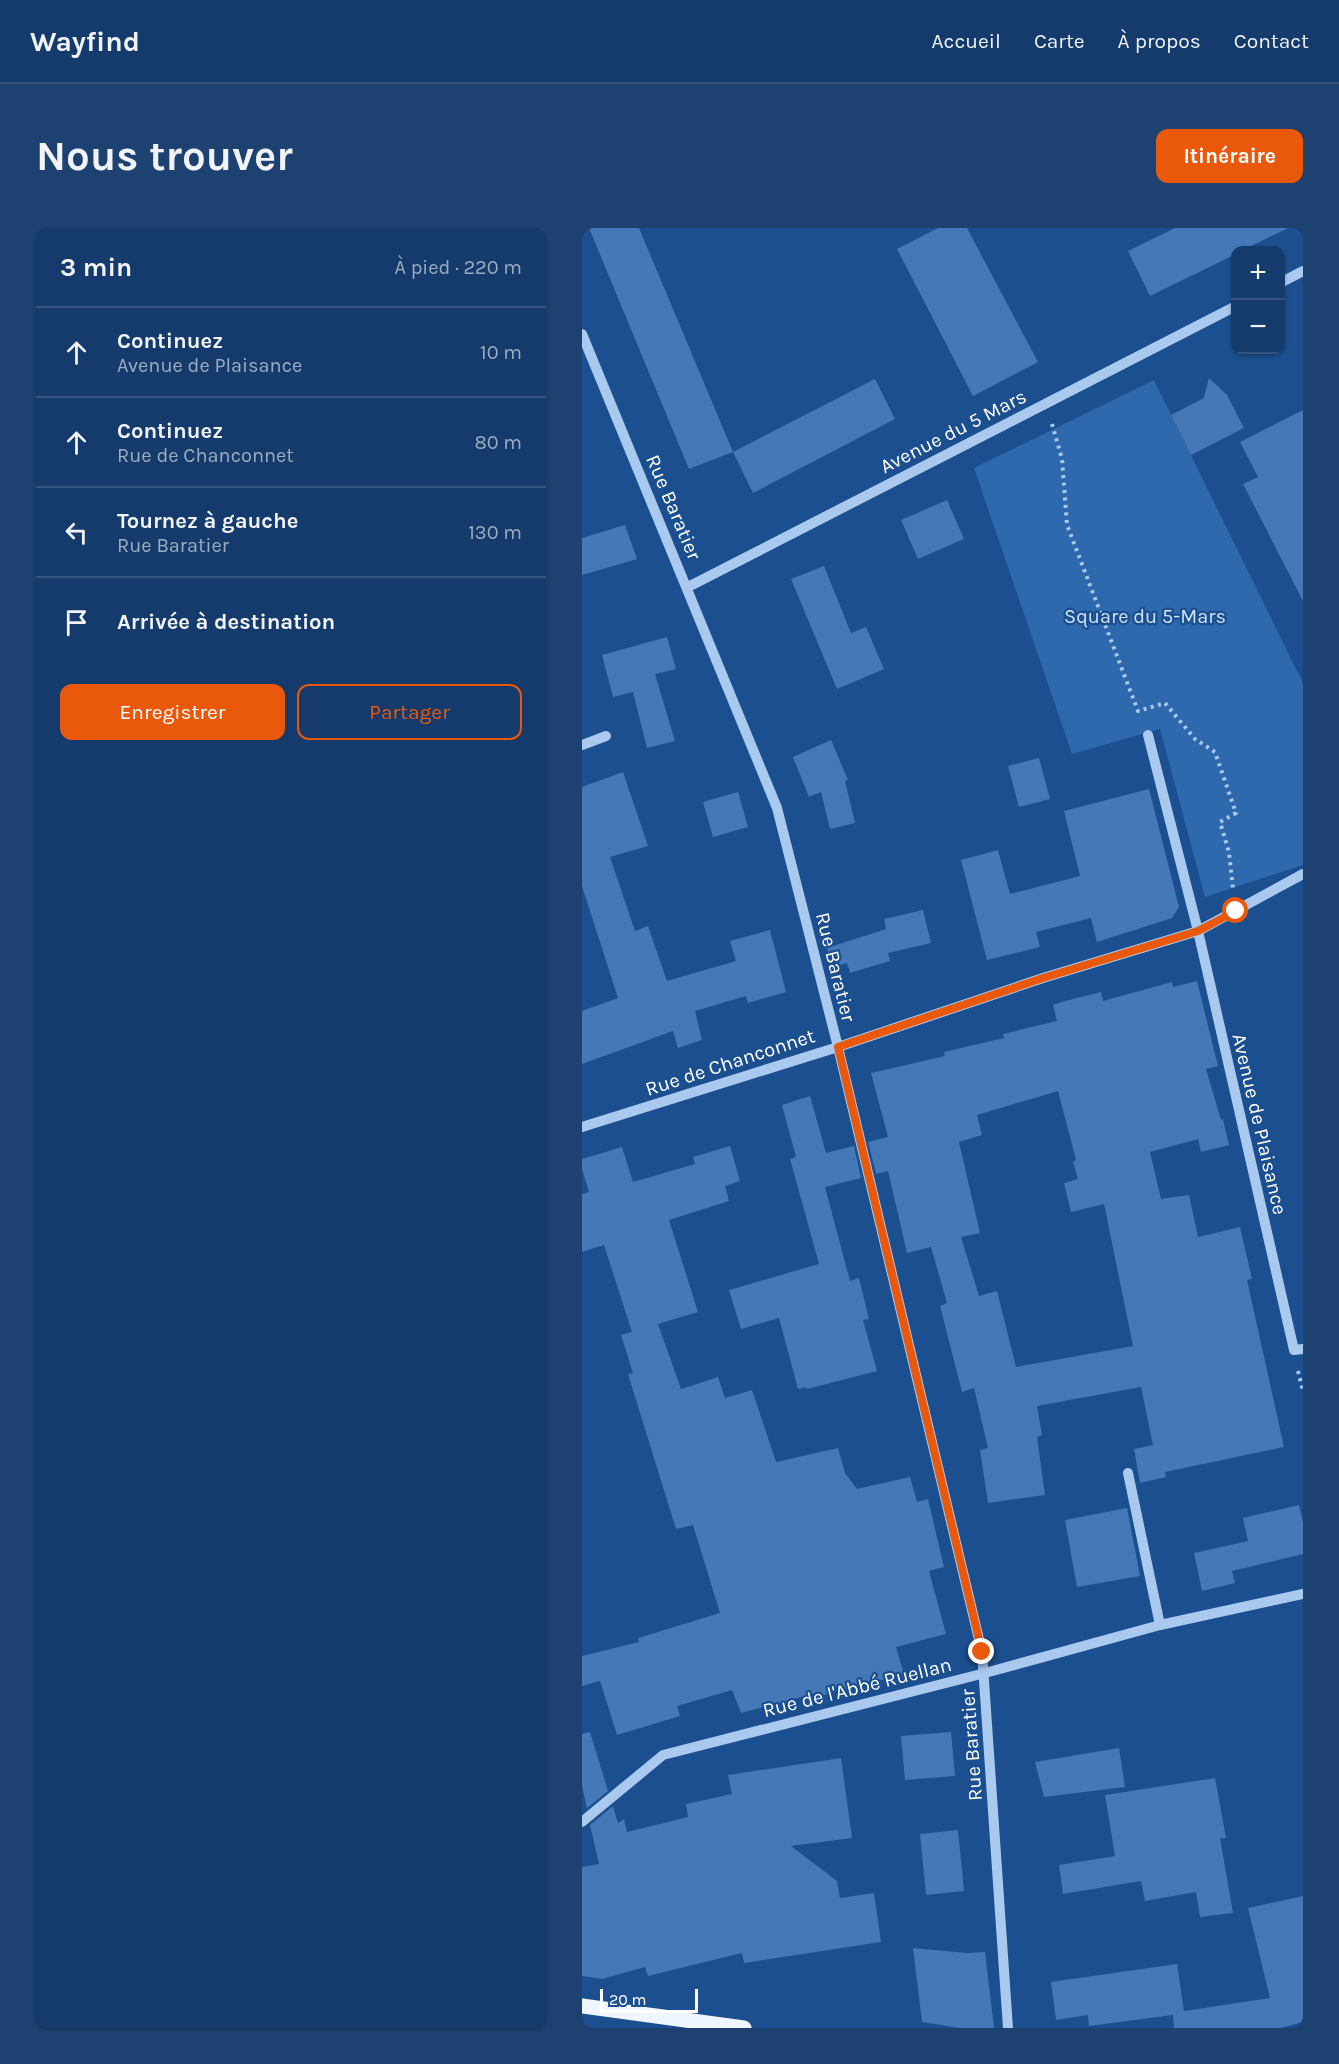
<!DOCTYPE html>
<html lang="fr">
<meta charset="utf-8">
<style>
body{margin:0;font-family:Karla,sans-serif;background:#1d4271;color:#f1f3f6}
.controls{position:absolute;right:18px;top:18px;display:grid;overflow:hidden;border-radius:12px;box-shadow:0 2px 4px #0004}
.controls button{width:54px;height:54px;display:grid;place-items:center;padding:0;border:0;border-bottom:2px solid #33557e;background:#143b6b;color:#f1f3f6;font:30px sans-serif}
.scale{position:absolute;left:18px;bottom:15px;width:98px;box-sizing:border-box;padding-left:6px;border:3px solid #fff;border-top:0;font-size:16px;line-height:21px;white-space:nowrap;color:#fff;-webkit-text-stroke:4px #1b4f8f;paint-order:stroke}
.stop{position:absolute;width:18px;height:18px;margin:-14px;border:4px solid #ea580c;border-radius:50%;background:#fff}
.stop.end{background:#ea580c;border-color:#fff;box-shadow:0 2px 6px #0008}
.list{margin:0;padding:0;list-style:none}
h2{display:flex;justify-content:space-between;align-items:center;height:78px;margin:0;padding:0 24px;font-size:26px}
h2 small{font-size:20px;font-weight:400;color:#9dadc1}
.list li{display:grid;grid-template-columns:39px 1fr auto;gap:18px;align-items:center;box-sizing:border-box;height:90px;padding:0 24px;border-top:2px solid #33557e}
.list b{display:block;font-size:22px;white-space:nowrap}
.list p{margin:0;font-size:20px;white-space:nowrap;color:#9dadc1}
.list em{font-size:20px;font-style:normal;color:#9dadc1}
.actions{display:flex;gap:12px;padding:18px 24px}
.actions a{flex:1;padding:14px 0;border:2px solid #ea580c;border-radius:12px;text-align:center;font-size:21px;color:#ea580c}
.actions .main{background:#ea580c;color:#fff}
.icon{flex:none;width:33px;height:33px;fill:none;stroke:currentColor;stroke-width:2;stroke-linecap:round;stroke-linejoin:round}
.map{position:relative;flex:none;width:721px;height:1800px;overflow:hidden;border-radius:12px}
header{display:flex;align-items:center;gap:36px;box-sizing:border-box;height:84px;padding:0 30px;background:#143b6b;border-bottom:2px solid #33557e}
header strong{font-size:28px}
nav{display:flex;gap:33px;margin-inline-start:auto;font-size:21px}
.intro{display:flex;align-items:center;justify-content:space-between;box-sizing:border-box;height:144px;padding:0 36px}
h1{margin:0;font-size:42px}
.button{padding:15px 27px;border-radius:12px;background:#ea580c;color:#fff;font-size:21px;font-weight:700}
main{display:flex;gap:36px;padding:0 36px}
aside{flex:1;background:#143b6b;border-radius:12px;box-shadow:0 2px 4px #0004}
.map>svg:first-child{display:block}
</style>
<header>
<strong>Wayfind</strong>
<nav><a>Accueil</a><a>Carte</a><a>À propos</a><a>Contact</a></nav>
</header>
<div class="intro"><h1>Nous trouver</h1><a class="button">Itinéraire</a></div>
<main>
<aside>
<h2>3 min<small>À pied · 220 m</small></h2>
<ul class="list">
<li><svg class="icon" aria-label="ahead" viewBox="0 0 24 24"><path d="M12 20V5M6 11l6-6 6 6"/></svg><div><b>Continuez</b><p>Avenue de Plaisance</p></div><em>10 m</em></li>
<li><svg class="icon" aria-label="ahead" viewBox="0 0 24 24"><path d="M12 20V5M6 11l6-6 6 6"/></svg><div><b>Continuez</b><p>Rue de Chanconnet</p></div><em>80 m</em></li>
<li><svg class="icon" aria-label="left" viewBox="0 0 24 24"><path d="M17 20v-9H6M10 6l-5 5 5 5"/></svg><div><b>Tournez à gauche</b><p>Rue Baratier</p></div><em>130 m</em></li>
<li><svg class="icon" aria-label="arrive" viewBox="0 0 24 24"><path d="M6 21V4h12l-3 4 3 4H6"/></svg><div><b>Arrivée à destination</b></div></li>
</ul>
<div class="actions"><a class="main">Enregistrer</a><a>Partager</a></div>
</aside>
<div class="map">
<svg width="721" height="1800" viewBox="0 0 721 1800">
<rect width="100%" height="100%" fill="#1b4f8f"/>
<path fill="#2e69ad" d="M 572,152 L 721,455 L 721,637 L 623,669 L 578,501 L 490,526 L 392,240 Z"/>
<path fill="#4478b7" fill-rule="evenodd" d="M 7,0 L 57,0 L 151,224 L 107,241 Z
M 356,0 L 385,0 L 456,134 L 391,168 L 315,21 Z
M 593,0 L 706,0 L 661,22 L 654,22 L 654,26 L 568,68 L 546,23 Z
M 627,150 L 645,167 L 662,200 L 609,227 L 589,187 L 622,170 Z
M 293,151 L 313,191 L 171,265 L 151,224 Z
M 721,182 L 721,373 L 661,256 L 676,249 L 658,214 Z
M 365,272 L 382,311 L 336,331 L 319,292 Z
M 43,297 L 55,331 L 0,347 L 0,310 Z
M 242,338 L 269,405 L 284,399 L 302,441 L 255,461 L 209,351 Z
M 85,409 L 94,441 L 73,446 L 93,513 L 65,520 L 51,464 L 31,469 L 20,427 Z
M 249,512 L 266,552 L 263,553 L 273,595 L 248,601 L 239,564 L 227,569 L 211,529 Z
M 457,530 L 468,571 L 437,579 L 426,538 Z
M 41,544 L 66,618 L 28,629 L 53,703 L 66,698 L 85,753 L 154,733 L 148,713 L 188,702 L 204,764 L 166,775 L 164,768 L 113,783 L 120,812 L 96,820 L 91,803 L 0,836 L 0,783 L 36,770 L 0,658 L 0,559 Z
M 567,561 L 597,679 L 590,690 L 515,714 L 509,690 L 454,704 L 458,719 L 405,732 L 379,632 L 416,622 L 428,666 L 498,648 L 482,583 Z
M 156,564 L 166,599 L 131,609 L 121,574 Z
M 341,682 L 349,715 L 306,725 L 308,733 L 268,745 L 265,735 L 250,739 L 245,720 L 304,701 L 302,691 Z
M 615,753 L 636,838 L 624,841 L 639,892 L 641,891 L 647,917 L 619,924 L 616,911 L 568,924 L 579,971 L 607,967 L 616,1009 L 658,999 L 670,1051 L 665,1052 L 702,1219 L 583,1244 L 584,1249 L 558,1255 L 552,1221 L 571,1217 L 559,1159 L 455,1178 L 460,1207 L 455,1209 L 463,1267 L 406,1275 L 398,1222 L 406,1220 L 392,1160 L 380,1164 L 358,1078 L 365,1075 L 349,1019 L 325,1025 L 306,943 L 294,946 L 286,914 L 306,909 L 289,845 L 363,828 L 362,824 L 422,810 L 421,806 L 475,793 L 471,777 L 483,773 L 519,764 L 521,773 L 590,754 L 591,759 ZM 476,863 L 494,932 L 491,934 L 496,951 L 482,955 L 489,984 L 522,976 L 551,1118 L 434,1139 L 415,1063 L 397,1068 L 379,1009 L 398,1005 L 377,914 L 400,907 L 395,887 Z
M 228,868 L 244,925 L 272,918 L 279,950 L 243,959 L 268,1053 L 277,1050 L 287,1091 L 281,1092 L 295,1143 L 225,1161 L 224,1159 L 216,1161 L 197,1090 L 159,1101 L 147,1062 L 237,1036 L 208,931 L 214,929 L 200,877 Z
M 148,918 L 158,953 L 143,958 L 147,973 L 87,992 L 116,1084 L 76,1096 L 99,1161 L 136,1149 L 143,1170 L 170,1162 L 194,1234 L 256,1220 L 263,1245 L 275,1261 L 328,1249 L 335,1274 L 346,1271 L 362,1339 L 347,1343 L 364,1406 L 314,1419 L 322,1446 L 235,1469 L 234,1465 L 159,1485 L 150,1462 L 95,1478 L 98,1488 L 35,1507 L 18,1453 L 0,1458 L 0,1428 L 57,1414 L 56,1410 L 138,1385 L 111,1297 L 94,1301 L 46,1146 L 51,1145 L 39,1107 L 50,1104 L 22,1017 L 0,1024 L 0,966 L 7,964 L 0,941 L 0,931 L 40,919 L 51,954 L 113,936 L 111,929 Z
M 717,1277 L 721,1294 L 721,1326 L 650,1343 L 653,1355 L 620,1363 L 612,1325 L 666,1313 L 661,1290 Z
M 545,1280 L 558,1348 L 495,1359 L 483,1292 Z
M 8,1504 L 26,1563 L 5,1580 L 0,1558 L 0,1506 Z
M 369,1504 L 373,1548 L 323,1552 L 319,1508 Z
M 537,1520 L 543,1559 L 462,1569 L 453,1534 Z
M 259,1530 L 270,1610 L 209,1618 L 255,1653 L 258,1670 L 292,1665 L 299,1714 L 162,1735 L 160,1725 L 66,1748 L 63,1739 L 20,1751 L 0,1748 L 0,1639 L 17,1636 L 8,1597 L 31,1578 L 36,1595 L 42,1591 L 45,1604 L 106,1589 L 104,1576 L 150,1566 L 146,1547 Z
M 633,1550 L 644,1610 L 638,1610 L 651,1685 L 618,1689 L 614,1664 L 563,1673 L 559,1653 L 481,1666 L 477,1637 L 533,1628 L 523,1567 Z
M 376,1602 L 382,1663 L 344,1667 L 338,1606 Z
M 721,1668 L 721,1794 L 699,1800 L 592,1800 L 591,1787 L 507,1798 L 506,1787 L 474,1792 L 469,1754 L 595,1736 L 602,1783 L 688,1770 L 666,1680 Z
M 331,1720 L 385,1725 L 403,1724 L 412,1800 L 377,1800 L 340,1794 Z"/>
<g fill="none" stroke-linecap="round" stroke-linejoin="round">
<path stroke="#a9c9ee" stroke-width="4" stroke-dasharray="3 4.5" stroke-linecap="butt" d="M 470,196 L 480,231 L 485,297 L 556,483 L 583,475 L 613,511 L 633,524 L 654,585 L 638,594 L 647,624 L 651,661
M 716,1143 L 721,1163"/>
<path stroke="#a9c9ee" stroke-width="10" d="M 698,55 L 721,43
M 0,106 L 195,580 L 256,819 L 400,1424 L 426,1800
M 106,359 L 654,78
M 566,507 L 616,703 L 712,1122 L 721,1121
M 0,517 L 24,508
M 0,899 L 256,819 L 461,750 L 616,703 L 721,646
M 546,1245 L 578,1397
M 0,1594 L 81,1527 L 403,1445 L 578,1397 L 721,1366"/>
<path stroke="#f0f6ff" stroke-width="15" d="M 0,1778 L 162,1800"/>
</g>
<g fill="none" stroke-linecap="round" stroke-linejoin="round">
<path stroke="#ea580c" stroke-width="8" d="M 400,1424 L 256,819 L 461,750 L 616,703 L 654,683"/>
</g>
<g text-anchor="middle" stroke-width="4.5" stroke-linejoin="round" paint-order="stroke">
<g font-size="20" fill="#fff" stroke="#1b4f8f">
<text transform="translate(371 203) rotate(-27)" y="7">Avenue du 5 Mars</text>
<text transform="translate(92 279) rotate(67)" y="7">Rue Baratier</text>
<text transform="translate(254 739) rotate(76)" y="7">Rue Baratier</text>
<text transform="translate(148 834) rotate(-18)" y="7">Rue de Chanconnet</text>
<text transform="translate(678 896) rotate(77)" y="7">Avenue de Plaisance</text>
<text transform="translate(275 1459) rotate(-14)" y="7">Rue de l'Abbé Ruellan</text>
<text transform="translate(389 1517) rotate(-94)" y="7">Rue Baratier</text>
</g>
<g font-size="20" fill="#cfe3fa" stroke="#1b4f8f">
<text x="563" y="395">Square du 5-Mars</text>
</g>
</g>
</svg>
<div class="controls">
<button>+</button>
<button>−</button>
</div>
<div class="scale">20 m</div>
<div class="stop" style="left:654px;top:683px"></div>
<div class="stop end" style="left:400px;top:1424px"></div>
</div>
</main>
